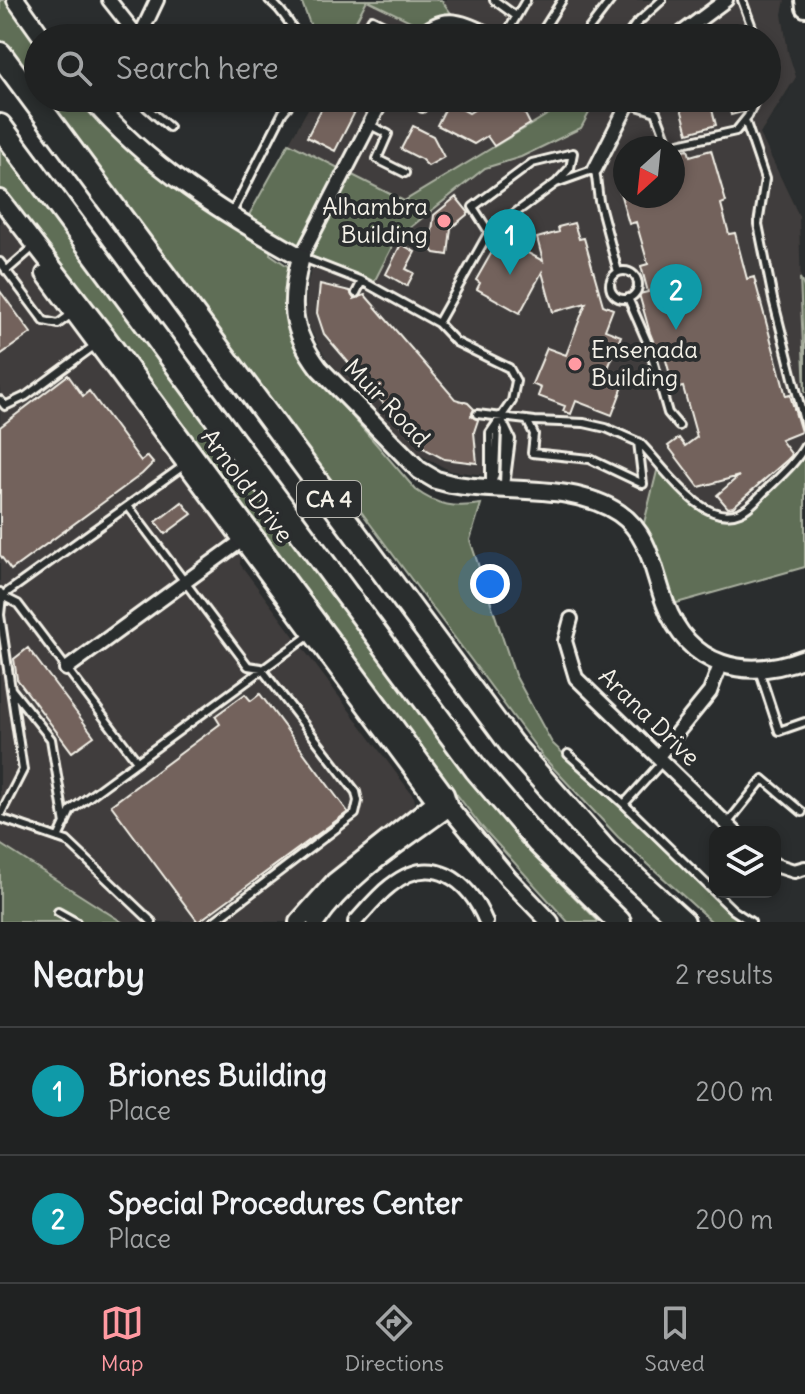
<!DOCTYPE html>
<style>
body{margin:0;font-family:Delius,sans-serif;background:#2d2f2f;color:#f1f3f6}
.controls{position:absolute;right:24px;bottom:24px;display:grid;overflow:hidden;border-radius:16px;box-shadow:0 4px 12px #0003}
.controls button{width:72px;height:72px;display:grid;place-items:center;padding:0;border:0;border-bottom:2px solid #3d3f40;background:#202222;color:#f1f3f6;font:40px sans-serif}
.compass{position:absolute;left:613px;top:136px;width:72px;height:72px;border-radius:50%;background:#202222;box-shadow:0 4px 12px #0003;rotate:207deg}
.you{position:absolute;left:490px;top:584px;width:28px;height:28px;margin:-20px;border:6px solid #fff;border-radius:50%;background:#1a73e8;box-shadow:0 0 0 12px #1a73e833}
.badge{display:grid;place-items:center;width:52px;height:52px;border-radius:50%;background:#ff9aa2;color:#fff;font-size:26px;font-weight:700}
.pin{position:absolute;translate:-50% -66px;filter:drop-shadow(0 2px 4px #0008)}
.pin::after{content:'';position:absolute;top:42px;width:28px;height:24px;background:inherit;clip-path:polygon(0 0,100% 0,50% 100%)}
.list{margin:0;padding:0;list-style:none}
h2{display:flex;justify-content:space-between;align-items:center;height:104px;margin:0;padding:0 32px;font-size:34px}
h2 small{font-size:26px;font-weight:400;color:#a2a4a5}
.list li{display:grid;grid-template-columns:52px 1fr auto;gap:24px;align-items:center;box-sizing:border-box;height:128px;padding:0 32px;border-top:2px solid #3d3f40}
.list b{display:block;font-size:30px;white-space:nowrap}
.list p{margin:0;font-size:26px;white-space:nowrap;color:#a2a4a5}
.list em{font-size:26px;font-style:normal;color:#a2a4a5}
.icon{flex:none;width:44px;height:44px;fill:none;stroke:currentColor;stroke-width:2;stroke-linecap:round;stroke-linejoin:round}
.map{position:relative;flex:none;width:805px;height:922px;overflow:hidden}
.search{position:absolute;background:#202222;box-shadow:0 4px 12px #0003;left:24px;right:24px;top:24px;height:88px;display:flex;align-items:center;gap:20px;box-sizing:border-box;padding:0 28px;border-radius:44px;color:#a2a4a5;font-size:30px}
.sheet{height:360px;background:#202222}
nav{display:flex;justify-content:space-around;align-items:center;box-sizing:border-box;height:112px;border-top:2px solid #3d3f40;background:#202222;font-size:22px;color:#a2a4a5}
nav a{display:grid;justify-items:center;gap:4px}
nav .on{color:#ff9aa2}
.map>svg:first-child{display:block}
</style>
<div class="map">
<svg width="805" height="922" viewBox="0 0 805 922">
<rect width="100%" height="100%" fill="#2a2d2e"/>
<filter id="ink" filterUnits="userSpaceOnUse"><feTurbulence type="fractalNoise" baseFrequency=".0125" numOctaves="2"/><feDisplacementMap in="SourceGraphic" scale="16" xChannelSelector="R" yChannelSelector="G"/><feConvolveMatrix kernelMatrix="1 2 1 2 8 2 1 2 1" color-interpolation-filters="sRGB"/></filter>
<g filter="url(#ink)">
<path fill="#403d3c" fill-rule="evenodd" d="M 367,0 L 428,28 L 445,38 L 347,38 Z
M 441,0 L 785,0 L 782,14 L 788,52 L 796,77 L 760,134 L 799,216 L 805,446 L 800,455 L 739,513 L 708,511 L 659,464 L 645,520 L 628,505 L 594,488 L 451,471 L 409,449 L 327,359 L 319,346 L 309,327 L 305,310 L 308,280 L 314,263 L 372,286 L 396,239 L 485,168 L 521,157 L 581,128 L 597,98 L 767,98 L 767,38 L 498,38 L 457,21 ZM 625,148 L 673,148 L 673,196 L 625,196 Z
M 314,98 L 546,98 L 561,107 L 404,201 L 289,143 Z
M 0,210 L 73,313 L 242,540 L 240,564 L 414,797 L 415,802 L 410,810 L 378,835 L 298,922 L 122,922 L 0,844 Z"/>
<path fill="#5f6e57" stroke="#aab0a0" stroke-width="2" d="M 0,0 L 16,0 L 38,38 L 38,98 L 90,98 L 244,224 L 289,143 L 404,201 L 560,107 L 546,98 L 597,98 L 581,128 L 521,157 L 485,168 L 396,239 L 372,286 L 272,242 L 270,254 L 289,267 L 287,311 L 289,331 L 297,348 L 304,361 L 416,490 C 437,506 456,508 481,504 L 470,540 L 515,675 L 552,743 L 741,922 L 712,922 L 618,837 L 544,758 L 345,490 L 302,462 L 0,54 Z
M 301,0 L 441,0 L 457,21 L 498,38 L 445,38 L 367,0 L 347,38 L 325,38 L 313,32 Z
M 0,126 L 491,788 L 517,839 L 599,922 L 568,922 L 481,826 L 0,199 Z
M 800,278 L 805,289 L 805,393 Z
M 805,446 L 805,567 L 666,606 L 641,535 L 659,463 C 671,476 683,495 698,504 C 745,532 776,477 805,446 Z
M 0,844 L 122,922 L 0,922 Z"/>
<path fill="#73625b" stroke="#f4f1e8" stroke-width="2" d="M 327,98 L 362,98 L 335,151 L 307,137 Z
M 493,98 L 523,98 L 530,111 L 525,114 L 530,124 L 494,146 L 487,136 L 474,144 L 437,125 L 449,102 L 469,113 Z
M 692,98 L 709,98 L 716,125 L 688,133 L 679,101 Z
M 727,98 L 739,98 L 742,112 L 731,115 Z
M 413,126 L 433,136 L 444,157 L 428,166 L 421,159 L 401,149 Z
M 688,149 L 690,156 L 711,150 L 726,202 L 721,204 L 729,234 L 735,233 L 747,279 L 754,277 L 786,396 L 790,395 L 801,432 L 781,440 L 792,455 L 787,460 L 733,507 L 728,508 L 717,495 L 739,476 L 699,487 L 668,446 L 679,438 L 685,446 L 697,437 L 683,387 L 674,389 L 662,346 L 656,348 L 650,333 L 639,294 L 648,292 L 641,266 L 648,264 L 636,222 L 629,224 L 615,175 L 625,172 L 625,196 L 673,196 L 673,153 Z
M 456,197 L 469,213 L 451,228 L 448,255 L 435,253 L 430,248 L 434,215 Z
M 574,223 L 579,239 L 584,238 L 603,305 L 613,309 L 605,330 L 621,336 L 606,373 L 625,381 L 612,415 L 576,401 L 571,414 L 563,411 L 565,406 L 538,396 L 541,388 L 532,384 L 547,348 L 566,355 L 586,303 L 553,312 L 542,272 L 520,313 L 477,289 L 480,283 L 476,280 L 500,238 L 543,261 L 537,238 L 559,232 L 558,227 Z
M 401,244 L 415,252 L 406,269 L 414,273 L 407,286 L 386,274 Z
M 320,284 L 350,291 L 354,299 L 365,295 L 455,399 L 468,403 L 474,409 L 471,416 L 478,420 L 474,432 L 477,463 L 444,459 L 427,450 L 408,432 L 324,334 L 317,313 Z
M 0,291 L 31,333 L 0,355 Z
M 68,375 L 83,396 L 89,391 L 141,461 L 147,456 L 153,463 L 142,474 L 11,570 L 0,555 L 0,427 Z
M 182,502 L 192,514 L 165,534 L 156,522 Z
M 28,648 L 94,736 L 72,752 L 17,679 L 14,659 Z
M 245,694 L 251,701 L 260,694 L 348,812 L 198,922 L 111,805 L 220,724 L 215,716 Z"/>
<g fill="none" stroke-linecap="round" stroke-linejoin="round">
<defs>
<path id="lane" d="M 269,0 C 285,11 288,25 301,38
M 494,0 L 516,16
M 742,0 L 756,38
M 361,38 L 372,19 L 410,38
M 504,38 L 526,0
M 538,38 L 562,0
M 582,38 L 611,0
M 626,38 L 635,25 L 662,0
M 147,98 L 146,107 L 169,127
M 628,103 L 656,112 L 669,146 L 736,131 L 748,116 L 756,98
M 422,108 L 426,98
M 745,120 L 765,179 L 758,224 L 773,299 L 805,425
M 370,125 L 388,134 L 377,159 L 405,173
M 232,213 L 283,112 L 295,98
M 489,232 L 473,207 L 532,163 L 573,153 L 570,168 L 557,182
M 303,258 L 362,281 L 438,323 L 489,232 L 556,183 L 595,169 L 599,201 L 618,272
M 0,262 L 44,321 L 58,324 L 73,313
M 6,271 L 29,251
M610 285a14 14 0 1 1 28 0a14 14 0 1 1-28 0Z
M 356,293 L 362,281
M 628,298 L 649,346 L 668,413 L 679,426
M 438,323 L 456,342 L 509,368 L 516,381 L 512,401 L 490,433 L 490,488
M 0,400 L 5,406 L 26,396 L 94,346
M 477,414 L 535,421 L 584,423 L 606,428 L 638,442 L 643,484 L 590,459 L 532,453 L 534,434 L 527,420
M 500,416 L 511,439 L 505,486
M 639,442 C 663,465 702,529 740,512 C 750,508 757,499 764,492 C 778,478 795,464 805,446
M 492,484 L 495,474 L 497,424
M 504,485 L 506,429
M 128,506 L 248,666 L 261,668 L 356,792 L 358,801 L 355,814 L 213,922
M 0,592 L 2,596 L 0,615 L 23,770 L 0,815
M 759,670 L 779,731 L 805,722
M 12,690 L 51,739 L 65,824
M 568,754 L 624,804 L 733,910 L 751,922
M 137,761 L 18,604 L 2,596 L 186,464
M 624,804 L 663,761
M 0,818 L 67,841 L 152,922
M 727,824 L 763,779 L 802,812
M 58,838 L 71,810 L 311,634
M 58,912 L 76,922"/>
<path id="street" d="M 109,0 L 139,38
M 139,38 L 157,0
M 419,38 C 445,8 467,25 498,38
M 675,38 L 726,0
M 595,169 L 631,98
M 301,257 L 383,98
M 571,619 L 565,641 L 576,678 L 735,832
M 66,669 L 248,536
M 659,755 L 710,692 L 720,665
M 775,865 L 794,871 L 805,868
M 355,922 C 366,910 377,896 390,886 C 432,852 468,879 486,922"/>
<path id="secondary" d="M 16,0 L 43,38
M 804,0 L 805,8
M 90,98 C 147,166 224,214 301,257 C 289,302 290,330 319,368 L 419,470 L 436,480 L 451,484 C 503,494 574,482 619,513 C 650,534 653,571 665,603 C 689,668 746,681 805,658
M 0,199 L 107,337 L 445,794 L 449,807 L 508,878 L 550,922
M 45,274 L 436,801 L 449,807
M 298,922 L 334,882 L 444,795
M 316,922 C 348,874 403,841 449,807"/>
<path id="highway" d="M 0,54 L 511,744 L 606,852 L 683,922
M 0,126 L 476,769 L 539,843 L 619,922"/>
</defs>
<use href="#lane" stroke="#f4f1e8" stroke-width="12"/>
<use href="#street" stroke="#f4f1e8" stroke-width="18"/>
<use href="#secondary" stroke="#f4f1e8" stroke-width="22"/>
<use href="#highway" stroke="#f4f1e8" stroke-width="28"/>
<use href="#lane" stroke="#2a2d2e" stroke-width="6"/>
<use href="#street" stroke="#2a2d2e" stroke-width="12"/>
<use href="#secondary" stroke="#2a2d2e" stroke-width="16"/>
<use href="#highway" stroke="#2a2d2e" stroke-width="22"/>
</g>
</g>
<g fill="#ff9aa2" stroke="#2a2d2e" stroke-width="3">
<circle cx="444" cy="221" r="8"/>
<circle cx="575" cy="364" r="8"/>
</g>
<g text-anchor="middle" stroke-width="8" stroke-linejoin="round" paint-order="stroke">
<rect fill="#2a2d2e" stroke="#b7b6b0" stroke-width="2" x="297" y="481" width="64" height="36" rx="6"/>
<g font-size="22" font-weight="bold" fill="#f4f1e8">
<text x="329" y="507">CA 4</text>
</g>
<g font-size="24" fill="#f4f1e8" stroke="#2a2d2e" text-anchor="end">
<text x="428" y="215">Alhambra<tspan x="428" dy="28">Building</tspan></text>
<text x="591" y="358" text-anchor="start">Ensenada<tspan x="591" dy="28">Building</tspan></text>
</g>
<g font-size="24" fill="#f4f1e8" stroke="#2a2d2e">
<text transform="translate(387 403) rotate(46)" y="8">Muir Road</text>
<text transform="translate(247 486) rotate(53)" y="8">Arnold Drive</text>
<text transform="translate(649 717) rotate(44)" y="8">Arana Drive</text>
</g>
</g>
</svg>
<div class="controls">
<button><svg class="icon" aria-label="layers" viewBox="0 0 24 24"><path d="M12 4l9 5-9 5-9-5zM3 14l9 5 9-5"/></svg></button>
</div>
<svg class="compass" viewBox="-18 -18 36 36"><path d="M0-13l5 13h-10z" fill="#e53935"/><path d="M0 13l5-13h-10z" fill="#a2a4a5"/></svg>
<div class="you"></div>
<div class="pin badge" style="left:510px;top:275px;background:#0f9aa8">1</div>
<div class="pin badge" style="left:676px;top:330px;background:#0f9aa8">2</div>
<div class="search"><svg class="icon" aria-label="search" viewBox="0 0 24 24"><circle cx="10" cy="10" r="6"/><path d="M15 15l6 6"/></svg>Search here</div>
</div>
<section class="sheet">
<h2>Nearby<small>2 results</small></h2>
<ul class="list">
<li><span class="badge" style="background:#0f9aa8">1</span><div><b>Briones Building</b><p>Place</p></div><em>200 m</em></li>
<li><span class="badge" style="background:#0f9aa8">2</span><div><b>Special Procedures Center</b><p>Place</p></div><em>200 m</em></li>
</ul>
</section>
<nav>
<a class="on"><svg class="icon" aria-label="map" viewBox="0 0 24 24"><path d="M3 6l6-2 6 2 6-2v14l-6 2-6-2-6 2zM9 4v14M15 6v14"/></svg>Map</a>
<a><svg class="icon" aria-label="directions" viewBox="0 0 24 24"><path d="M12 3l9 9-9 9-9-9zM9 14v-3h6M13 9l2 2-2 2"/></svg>Directions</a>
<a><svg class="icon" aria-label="saved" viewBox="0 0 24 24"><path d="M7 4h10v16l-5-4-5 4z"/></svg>Saved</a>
</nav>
